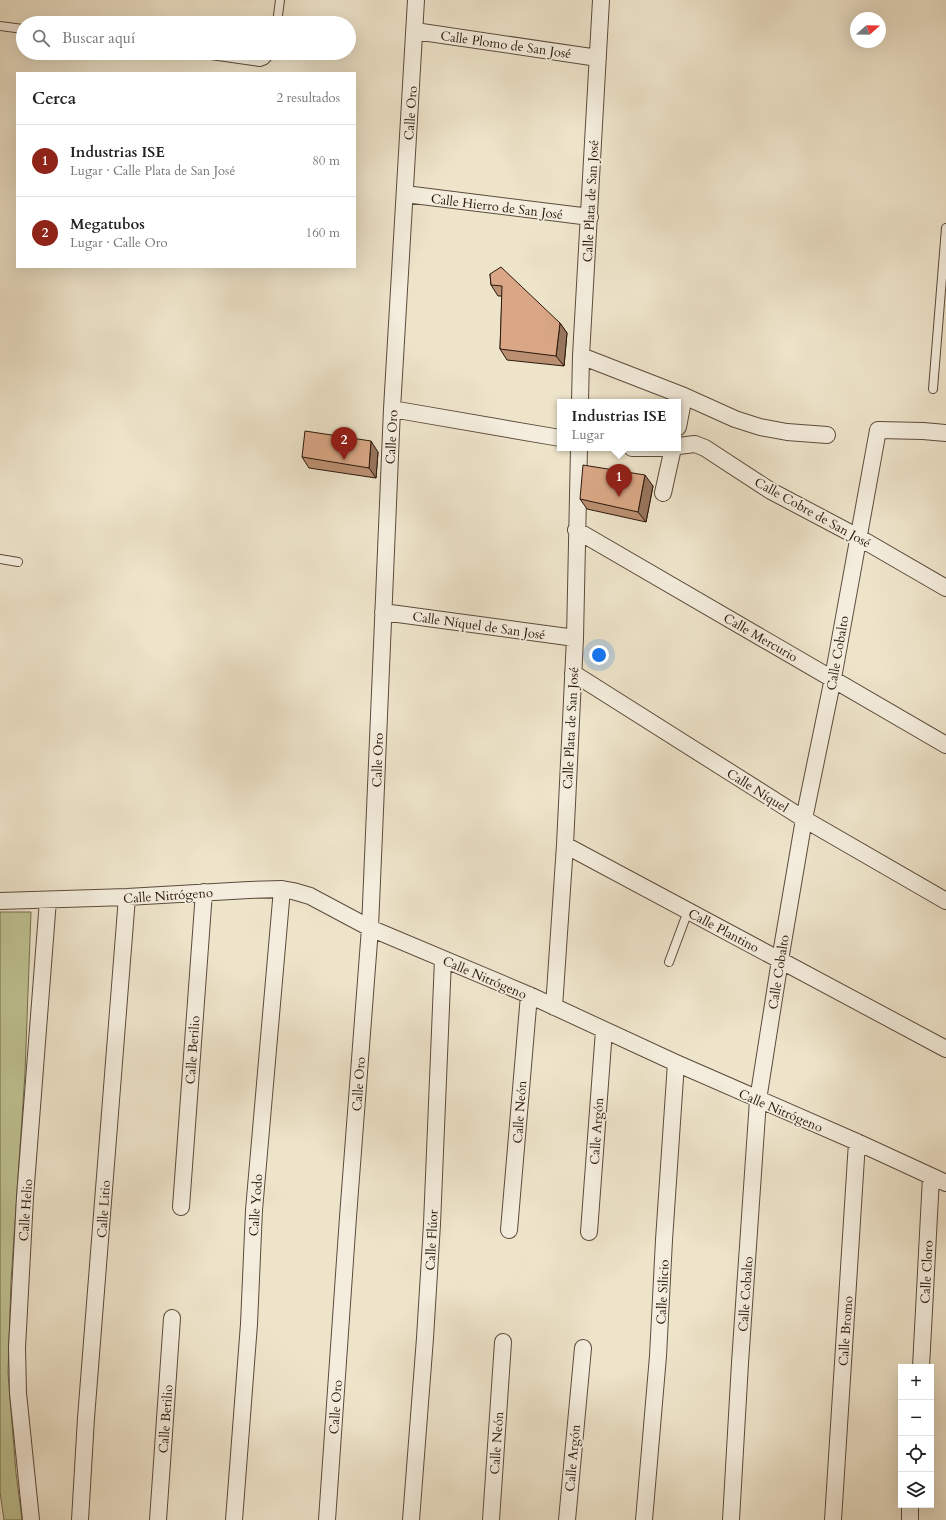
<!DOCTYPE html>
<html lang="es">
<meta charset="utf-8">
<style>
body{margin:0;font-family:Cardo,serif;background:#f6f6f6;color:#222}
.controls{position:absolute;right:12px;bottom:12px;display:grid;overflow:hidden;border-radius:0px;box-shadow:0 4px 16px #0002}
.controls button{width:36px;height:36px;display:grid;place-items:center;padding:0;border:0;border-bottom:1px solid #e0e0e0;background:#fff;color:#222;font:20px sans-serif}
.compass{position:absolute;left:850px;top:12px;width:36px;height:36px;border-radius:50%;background:#fff;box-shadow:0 4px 16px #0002;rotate:70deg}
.you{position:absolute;left:599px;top:655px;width:14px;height:14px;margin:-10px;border:3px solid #fff;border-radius:50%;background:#1a73e8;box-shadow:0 0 0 6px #1a73e833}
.badge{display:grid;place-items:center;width:26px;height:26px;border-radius:50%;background:#8f2418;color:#fff;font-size:13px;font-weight:700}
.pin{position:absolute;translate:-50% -33px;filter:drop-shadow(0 1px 2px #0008)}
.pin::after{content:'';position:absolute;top:21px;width:14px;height:12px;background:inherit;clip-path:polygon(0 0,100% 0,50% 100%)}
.popup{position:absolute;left:557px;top:399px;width:124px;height:52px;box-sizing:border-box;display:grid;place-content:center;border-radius:0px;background:#fff;filter:drop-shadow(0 1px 3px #0005);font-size:13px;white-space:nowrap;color:#767676}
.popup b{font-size:15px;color:#222}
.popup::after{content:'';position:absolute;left:50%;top:100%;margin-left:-8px;border:8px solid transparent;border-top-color:#fff}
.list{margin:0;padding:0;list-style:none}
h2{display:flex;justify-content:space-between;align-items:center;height:52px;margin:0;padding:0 16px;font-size:17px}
h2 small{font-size:13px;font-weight:400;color:#767676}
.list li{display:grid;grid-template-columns:26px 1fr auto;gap:12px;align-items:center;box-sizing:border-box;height:72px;padding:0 16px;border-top:1px solid #e0e0e0}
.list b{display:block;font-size:15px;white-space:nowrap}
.list p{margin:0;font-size:13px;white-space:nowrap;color:#767676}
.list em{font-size:13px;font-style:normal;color:#767676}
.icon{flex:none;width:22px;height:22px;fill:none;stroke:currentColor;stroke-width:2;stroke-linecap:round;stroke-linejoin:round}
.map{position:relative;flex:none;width:946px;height:1520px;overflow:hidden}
.search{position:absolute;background:#fff;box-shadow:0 4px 16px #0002;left:16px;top:16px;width:340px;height:44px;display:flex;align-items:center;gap:10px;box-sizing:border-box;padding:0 14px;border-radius:22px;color:#767676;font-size:15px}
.panel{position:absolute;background:#fff;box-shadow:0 4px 16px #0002;left:16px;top:72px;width:340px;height:196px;border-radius:0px}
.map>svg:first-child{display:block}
</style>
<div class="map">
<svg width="946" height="1520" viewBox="0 0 946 1520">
<rect width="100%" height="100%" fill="#eee4ca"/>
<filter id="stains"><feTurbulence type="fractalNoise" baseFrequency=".005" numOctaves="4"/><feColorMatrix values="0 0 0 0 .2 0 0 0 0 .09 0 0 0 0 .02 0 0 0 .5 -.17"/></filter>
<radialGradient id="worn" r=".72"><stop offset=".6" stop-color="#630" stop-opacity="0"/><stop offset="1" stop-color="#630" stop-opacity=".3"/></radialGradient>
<path fill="#bfc292" stroke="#756d4f" d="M 0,912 L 31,912 L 25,1073 L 11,1282 L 8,1373 L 16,1473 L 22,1520 L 4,1520 L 0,1492 Z"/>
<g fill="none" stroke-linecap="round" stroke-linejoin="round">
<defs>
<path id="service" d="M 277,23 L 280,0
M 0,26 L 23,29
M 197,53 L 260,62 L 265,60 L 271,53
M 933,389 L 946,228
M 0,559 L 18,562
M 669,962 L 688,911"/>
<path id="minor" d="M 415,31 L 598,58
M 405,194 L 590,217
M 581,356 L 684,396 L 735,419 L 760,427 L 787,432 L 827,435
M 580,402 L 581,356 L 601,0
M 392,409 L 560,438
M 678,427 L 684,396
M 678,446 L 695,444 L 705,448 L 771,491 L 858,537 L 946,588
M 632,448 L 661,448
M 663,493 L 673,448
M 576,530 L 946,745
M 383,612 L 575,638
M 573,673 L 804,819 L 946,901
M 565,845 L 946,1049
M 0,901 L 127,897 L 249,890 L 282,889 L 293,891 L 310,896 L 370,928 L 529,995 L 676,1063 L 857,1142 L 946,1183
M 554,1007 L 565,845 L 575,638 L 579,448
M 181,1207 L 204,892
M 509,1230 L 529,995
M 589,1232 L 604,1030
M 921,1367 L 931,1177
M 31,1520 L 18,1393 L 17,1348 L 25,1197 L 48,900
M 80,1520 L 86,1418 L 127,897
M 158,1520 L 172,1318
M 234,1520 L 249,1324 L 254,1210 L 282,889
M 327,1520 L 348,1217 L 370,928 L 392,409 L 416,0
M 411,1520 L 425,1338 L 432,1224 L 443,959
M 491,1520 L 503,1342
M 567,1520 L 583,1348
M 644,1520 L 658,1356 L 664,1240 L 676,1063
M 731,1520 L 740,1363 L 758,1100 L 780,960 L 804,819 L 833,678 L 878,430 L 923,431 L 946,433
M 833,1520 L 857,1142
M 910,1520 L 910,1505"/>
</defs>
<use href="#service" stroke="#5c4b3c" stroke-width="10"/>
<use href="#minor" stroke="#5c4b3c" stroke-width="18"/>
<use href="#service" stroke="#f4eddd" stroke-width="8"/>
<use href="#minor" stroke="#f4eddd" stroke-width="16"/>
</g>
<path fill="#bb9072" stroke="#2b180c" d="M 490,274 L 560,323 L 567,333 L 564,366 L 507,360 L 500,349 L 502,296 L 498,296 L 491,285 Z
M 378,452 L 376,478 L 309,468 L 302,457 Z
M 653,486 L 646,522 L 587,509 L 580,499 Z"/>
<path fill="#98755d" stroke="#2b180c" d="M 560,323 L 567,333 L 564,366 L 556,356 Z
M 371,441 L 378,452 L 376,478 L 369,468 Z
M 645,475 L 653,486 L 646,522 L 638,512 Z"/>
<path fill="#d9a785" stroke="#2b180c" d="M 501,267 L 560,323 L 556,356 L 500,349 L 502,286 L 491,285 L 490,274 Z
M 305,431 L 371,441 L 369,468 L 302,457 Z
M 583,465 L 645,475 L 638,512 L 580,499 Z"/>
<g text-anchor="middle" stroke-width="3.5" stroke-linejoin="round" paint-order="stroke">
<g font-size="13" fill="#2b180c" stroke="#f4eddd">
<text transform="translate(506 44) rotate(8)" y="5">Calle Plomo de San José</text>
<text transform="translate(410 113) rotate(-86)" y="5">Calle Oro</text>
<text transform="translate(590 201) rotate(-87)" y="5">Calle Plata de San José</text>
<text transform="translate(497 206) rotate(7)" y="5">Calle Hierro de San José</text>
<text transform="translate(391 437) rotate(-87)" y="5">Calle Oro</text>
<text transform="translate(813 512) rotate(29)" y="5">Calle Cobre de San José</text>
<text transform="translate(479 625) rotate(8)" y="5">Calle Níquel de San José</text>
<text transform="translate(761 637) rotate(30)" y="5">Calle Mercurio</text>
<text transform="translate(837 653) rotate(-80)" y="5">Calle Cobalto</text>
<text transform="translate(570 728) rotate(-87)" y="5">Calle Plata de San José</text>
<text transform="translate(377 760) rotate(-88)" y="5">Calle Oro</text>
<text transform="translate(758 790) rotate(32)" y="5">Calle Níquel</text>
<text transform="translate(168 895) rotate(-4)" y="5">Calle Nitrógeno</text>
<text transform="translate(724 930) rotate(28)" y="5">Calle Plantino</text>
<text transform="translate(778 972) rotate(-81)" y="5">Calle Cobalto</text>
<text transform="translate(485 977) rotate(23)" y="5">Calle Nitrógeno</text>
<text transform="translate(192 1050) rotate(-86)" y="5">Calle Berilio</text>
<text transform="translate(358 1084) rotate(-86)" y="5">Calle Oro</text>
<text transform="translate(781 1110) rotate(23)" y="5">Calle Nitrógeno</text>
<text transform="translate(519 1112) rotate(-86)" y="5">Calle Neón</text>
<text transform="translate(596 1131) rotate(-86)" y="5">Calle Argón</text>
<text transform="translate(255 1205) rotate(-86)" y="5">Calle Yodo</text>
<text transform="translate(103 1209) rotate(-86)" y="5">Calle Litio</text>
<text transform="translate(25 1210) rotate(-86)" y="5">Calle Helio</text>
<text transform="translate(431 1240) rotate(-87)" y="5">Calle Flúor</text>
<text transform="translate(926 1272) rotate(-87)" y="5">Calle Cloro</text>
<text transform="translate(662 1292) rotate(-87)" y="5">Calle Silicio</text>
<text transform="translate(745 1294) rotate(-86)" y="5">Calle Cobalto</text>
<text transform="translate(845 1331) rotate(-86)" y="5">Calle Bromo</text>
<text transform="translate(335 1407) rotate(-86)" y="5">Calle Oro</text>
<text transform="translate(165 1419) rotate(-86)" y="5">Calle Berilio</text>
<text transform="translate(496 1443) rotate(-86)" y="5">Calle Neón</text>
<text transform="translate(572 1458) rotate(-85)" y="5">Calle Argón</text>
</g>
</g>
<rect width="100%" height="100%" filter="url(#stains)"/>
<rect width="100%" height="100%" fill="url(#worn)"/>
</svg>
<div class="controls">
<button>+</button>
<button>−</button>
<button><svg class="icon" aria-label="locate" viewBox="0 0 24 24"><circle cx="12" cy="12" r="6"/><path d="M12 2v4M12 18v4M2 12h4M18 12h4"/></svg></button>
<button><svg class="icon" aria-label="layers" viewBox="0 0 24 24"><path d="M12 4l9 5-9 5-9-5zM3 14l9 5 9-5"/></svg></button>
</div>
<svg class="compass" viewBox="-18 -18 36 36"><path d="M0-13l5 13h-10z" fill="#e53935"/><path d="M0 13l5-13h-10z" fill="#767676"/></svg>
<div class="you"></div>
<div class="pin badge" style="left:619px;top:497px">1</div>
<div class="popup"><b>Industrias ISE</b>Lugar</div>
<div class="pin badge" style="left:344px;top:460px">2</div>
<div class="search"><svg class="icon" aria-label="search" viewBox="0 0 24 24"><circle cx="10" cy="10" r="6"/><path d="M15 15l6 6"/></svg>Buscar aquí</div>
<section class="panel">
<h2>Cerca<small>2 resultados</small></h2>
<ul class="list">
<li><span class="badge">1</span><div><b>Industrias ISE</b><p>Lugar · Calle Plata de San José</p></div><em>80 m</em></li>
<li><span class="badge">2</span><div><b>Megatubos</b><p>Lugar · Calle Oro</p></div><em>160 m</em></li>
</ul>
</section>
</div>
